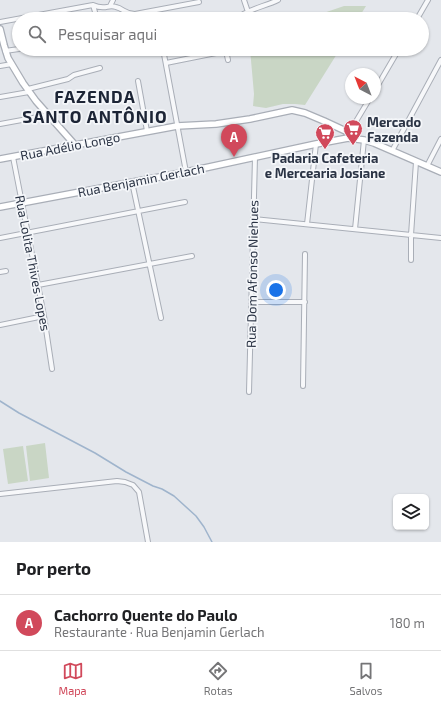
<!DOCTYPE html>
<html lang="pt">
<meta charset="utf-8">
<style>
body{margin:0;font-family:"Exo 2",sans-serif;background:#f2f2f2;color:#202124}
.controls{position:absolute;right:12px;bottom:12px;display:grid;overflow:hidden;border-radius:6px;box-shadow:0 1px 3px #0004}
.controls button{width:36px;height:36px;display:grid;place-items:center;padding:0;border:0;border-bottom:1px solid #e0e0e0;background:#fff;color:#202124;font:20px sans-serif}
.compass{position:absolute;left:345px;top:68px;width:36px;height:36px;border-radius:50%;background:#fff;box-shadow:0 1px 3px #0004;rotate:318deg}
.you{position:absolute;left:276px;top:290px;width:14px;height:14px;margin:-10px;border:3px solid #fff;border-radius:50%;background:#1a73e8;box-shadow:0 0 0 6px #1a73e833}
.badge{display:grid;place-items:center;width:26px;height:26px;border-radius:50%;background:#d1495b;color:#fff;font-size:13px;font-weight:700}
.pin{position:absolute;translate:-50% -33px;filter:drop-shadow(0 1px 2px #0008)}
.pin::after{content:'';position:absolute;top:21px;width:14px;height:12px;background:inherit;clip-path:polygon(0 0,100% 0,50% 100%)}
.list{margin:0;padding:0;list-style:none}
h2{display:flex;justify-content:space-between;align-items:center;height:52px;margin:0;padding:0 16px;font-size:17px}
h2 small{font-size:13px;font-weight:400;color:#757577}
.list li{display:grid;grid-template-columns:26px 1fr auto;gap:12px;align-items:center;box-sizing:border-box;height:56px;padding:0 16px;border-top:1px solid #e0e0e0}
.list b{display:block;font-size:15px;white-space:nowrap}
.list p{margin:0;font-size:13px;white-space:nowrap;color:#757577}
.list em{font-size:13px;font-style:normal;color:#757577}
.icon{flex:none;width:22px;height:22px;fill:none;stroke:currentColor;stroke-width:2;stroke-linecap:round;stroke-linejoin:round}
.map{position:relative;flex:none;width:441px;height:542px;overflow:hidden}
.search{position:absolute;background:#fff;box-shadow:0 1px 3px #0004;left:12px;right:12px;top:12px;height:44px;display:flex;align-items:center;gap:10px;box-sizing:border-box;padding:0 14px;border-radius:22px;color:#757577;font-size:15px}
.sheet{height:108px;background:#fff}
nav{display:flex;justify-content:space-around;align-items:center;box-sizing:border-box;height:56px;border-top:1px solid #e0e0e0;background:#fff;font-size:11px;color:#757577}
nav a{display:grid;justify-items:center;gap:2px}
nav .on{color:#d1495b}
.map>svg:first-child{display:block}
</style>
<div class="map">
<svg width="441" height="542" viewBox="0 0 441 542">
<rect width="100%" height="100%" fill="#e4e7ec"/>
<path fill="#c9d6c5" d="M 344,6 L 366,6 L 358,19 L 306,19 Z
M 250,49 L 340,49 L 305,105 L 295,104 L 283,104 L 266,108 L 253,106 L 254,94 Z
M 45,443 L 49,478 L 30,481 L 26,446 Z
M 23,446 L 28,481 L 8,484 L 3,449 Z"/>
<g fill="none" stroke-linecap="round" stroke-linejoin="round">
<path stroke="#9fb4cc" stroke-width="1.5" d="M 0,401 L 19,413 L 95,453 L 126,472 L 153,486 L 162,489 L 174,496 L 196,516 L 204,527 L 212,542"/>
<defs>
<path id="street" d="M 244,0 L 248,12
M 93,5 L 97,19
M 110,6 L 113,0
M 236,19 C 245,10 266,6 278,0
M 417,19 L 428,0
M 0,22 L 93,5 C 106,11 107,4 116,7 C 124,9 125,14 135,14 L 199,2
M 112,49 L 114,49
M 163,49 L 186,172
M 5,51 L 19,49
M 166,63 L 226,51 L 228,60
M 0,66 L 12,64
M 138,81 L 147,131
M 28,89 L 68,79 L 74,75 L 100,68
M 375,90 L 399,49
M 0,97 L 29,92
M 0,124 L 49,115
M 349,133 L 370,98
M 392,151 L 441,60
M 13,157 L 44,316 L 52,369
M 427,166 L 441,139
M 132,182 L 161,318
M 253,219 L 441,238
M 307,224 L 316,144
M 355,229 L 364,140
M 0,238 L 185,202
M 411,260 L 411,235 L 416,162
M 0,272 L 6,271
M 38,285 L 192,256
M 252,302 L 305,302
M 0,325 L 44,316
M 303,386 L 305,254
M 249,392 L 255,157
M 0,494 L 117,481 L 125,482 L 133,485 L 139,492 L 148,542"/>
<path id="secondary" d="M 0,29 L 4,45 L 8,58 L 23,83 L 36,101 L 75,145
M 0,159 L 177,126 L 216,124 L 250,119 L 292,110 L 305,113 L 324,121 L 352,134 L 355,138
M 0,207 L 186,172 L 316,144 L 348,138 L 364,140 L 374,143 L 441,172"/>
</defs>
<use href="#street" stroke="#a9aeb7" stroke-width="6"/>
<use href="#secondary" stroke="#a9aeb7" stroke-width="8"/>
<use href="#street" stroke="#f7f8fa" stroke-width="4"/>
<use href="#secondary" stroke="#fff" stroke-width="5.5"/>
</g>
<defs>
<symbol id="supermarket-pin" viewBox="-11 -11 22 30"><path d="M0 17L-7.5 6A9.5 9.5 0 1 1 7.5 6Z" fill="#d1495b" stroke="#f4f6f9"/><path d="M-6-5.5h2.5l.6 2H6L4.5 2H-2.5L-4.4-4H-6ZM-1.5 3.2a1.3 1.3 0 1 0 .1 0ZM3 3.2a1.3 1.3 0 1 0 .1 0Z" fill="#fff"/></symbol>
</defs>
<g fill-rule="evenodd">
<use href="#supermarket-pin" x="342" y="118" width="22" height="30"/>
<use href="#supermarket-pin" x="314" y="122" width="22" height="30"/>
</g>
<g text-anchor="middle" stroke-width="3.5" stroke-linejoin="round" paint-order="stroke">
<g font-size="13" font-weight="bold" fill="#2b3445" stroke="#f4f6f9" text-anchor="start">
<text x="367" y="127">Mercado<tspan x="367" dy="15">Fazenda</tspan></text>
<text x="325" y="163" text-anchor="middle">Padaria Cafeteria<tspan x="325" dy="15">e Mercearia Josiane</tspan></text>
</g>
<g font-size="13" fill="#2b3445" stroke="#f4f6f9">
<text transform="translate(70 146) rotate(-11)" y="5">Rua Adélio Longo</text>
<text transform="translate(141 180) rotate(-11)" y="5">Rua Benjamin Gerlach</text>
<text transform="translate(33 263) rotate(79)" y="5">Rua Lolita Thives Lopes</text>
<text transform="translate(252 274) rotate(-89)" y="5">Rua Dom Afonso Niehues</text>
</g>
<g font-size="17" font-weight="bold" letter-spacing="1" fill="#1d2536" stroke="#f4f6f9">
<text x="95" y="103">FAZENDA<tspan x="95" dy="20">SANTO ANTÔNIO</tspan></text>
</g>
</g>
</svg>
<div class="controls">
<button><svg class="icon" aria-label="layers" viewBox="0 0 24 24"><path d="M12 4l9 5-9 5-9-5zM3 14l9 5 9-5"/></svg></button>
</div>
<svg class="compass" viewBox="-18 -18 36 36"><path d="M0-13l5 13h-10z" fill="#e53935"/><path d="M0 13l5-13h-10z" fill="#757577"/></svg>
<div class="you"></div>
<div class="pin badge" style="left:234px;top:157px">A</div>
<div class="search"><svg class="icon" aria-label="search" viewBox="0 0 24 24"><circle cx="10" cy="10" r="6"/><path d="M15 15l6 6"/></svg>Pesquisar aqui</div>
</div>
<section class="sheet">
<h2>Por perto<small></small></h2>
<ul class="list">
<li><span class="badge">A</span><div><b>Cachorro Quente do Paulo</b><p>Restaurante · Rua Benjamin Gerlach</p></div><em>180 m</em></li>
</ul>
</section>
<nav>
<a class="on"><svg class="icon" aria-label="map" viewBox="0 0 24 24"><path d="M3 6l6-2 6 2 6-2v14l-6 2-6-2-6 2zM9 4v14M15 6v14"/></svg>Mapa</a>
<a><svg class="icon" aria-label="directions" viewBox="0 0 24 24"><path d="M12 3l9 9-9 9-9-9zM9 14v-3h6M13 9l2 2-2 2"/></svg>Rotas</a>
<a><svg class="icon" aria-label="saved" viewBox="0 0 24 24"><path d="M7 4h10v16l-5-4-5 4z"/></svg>Salvos</a>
</nav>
